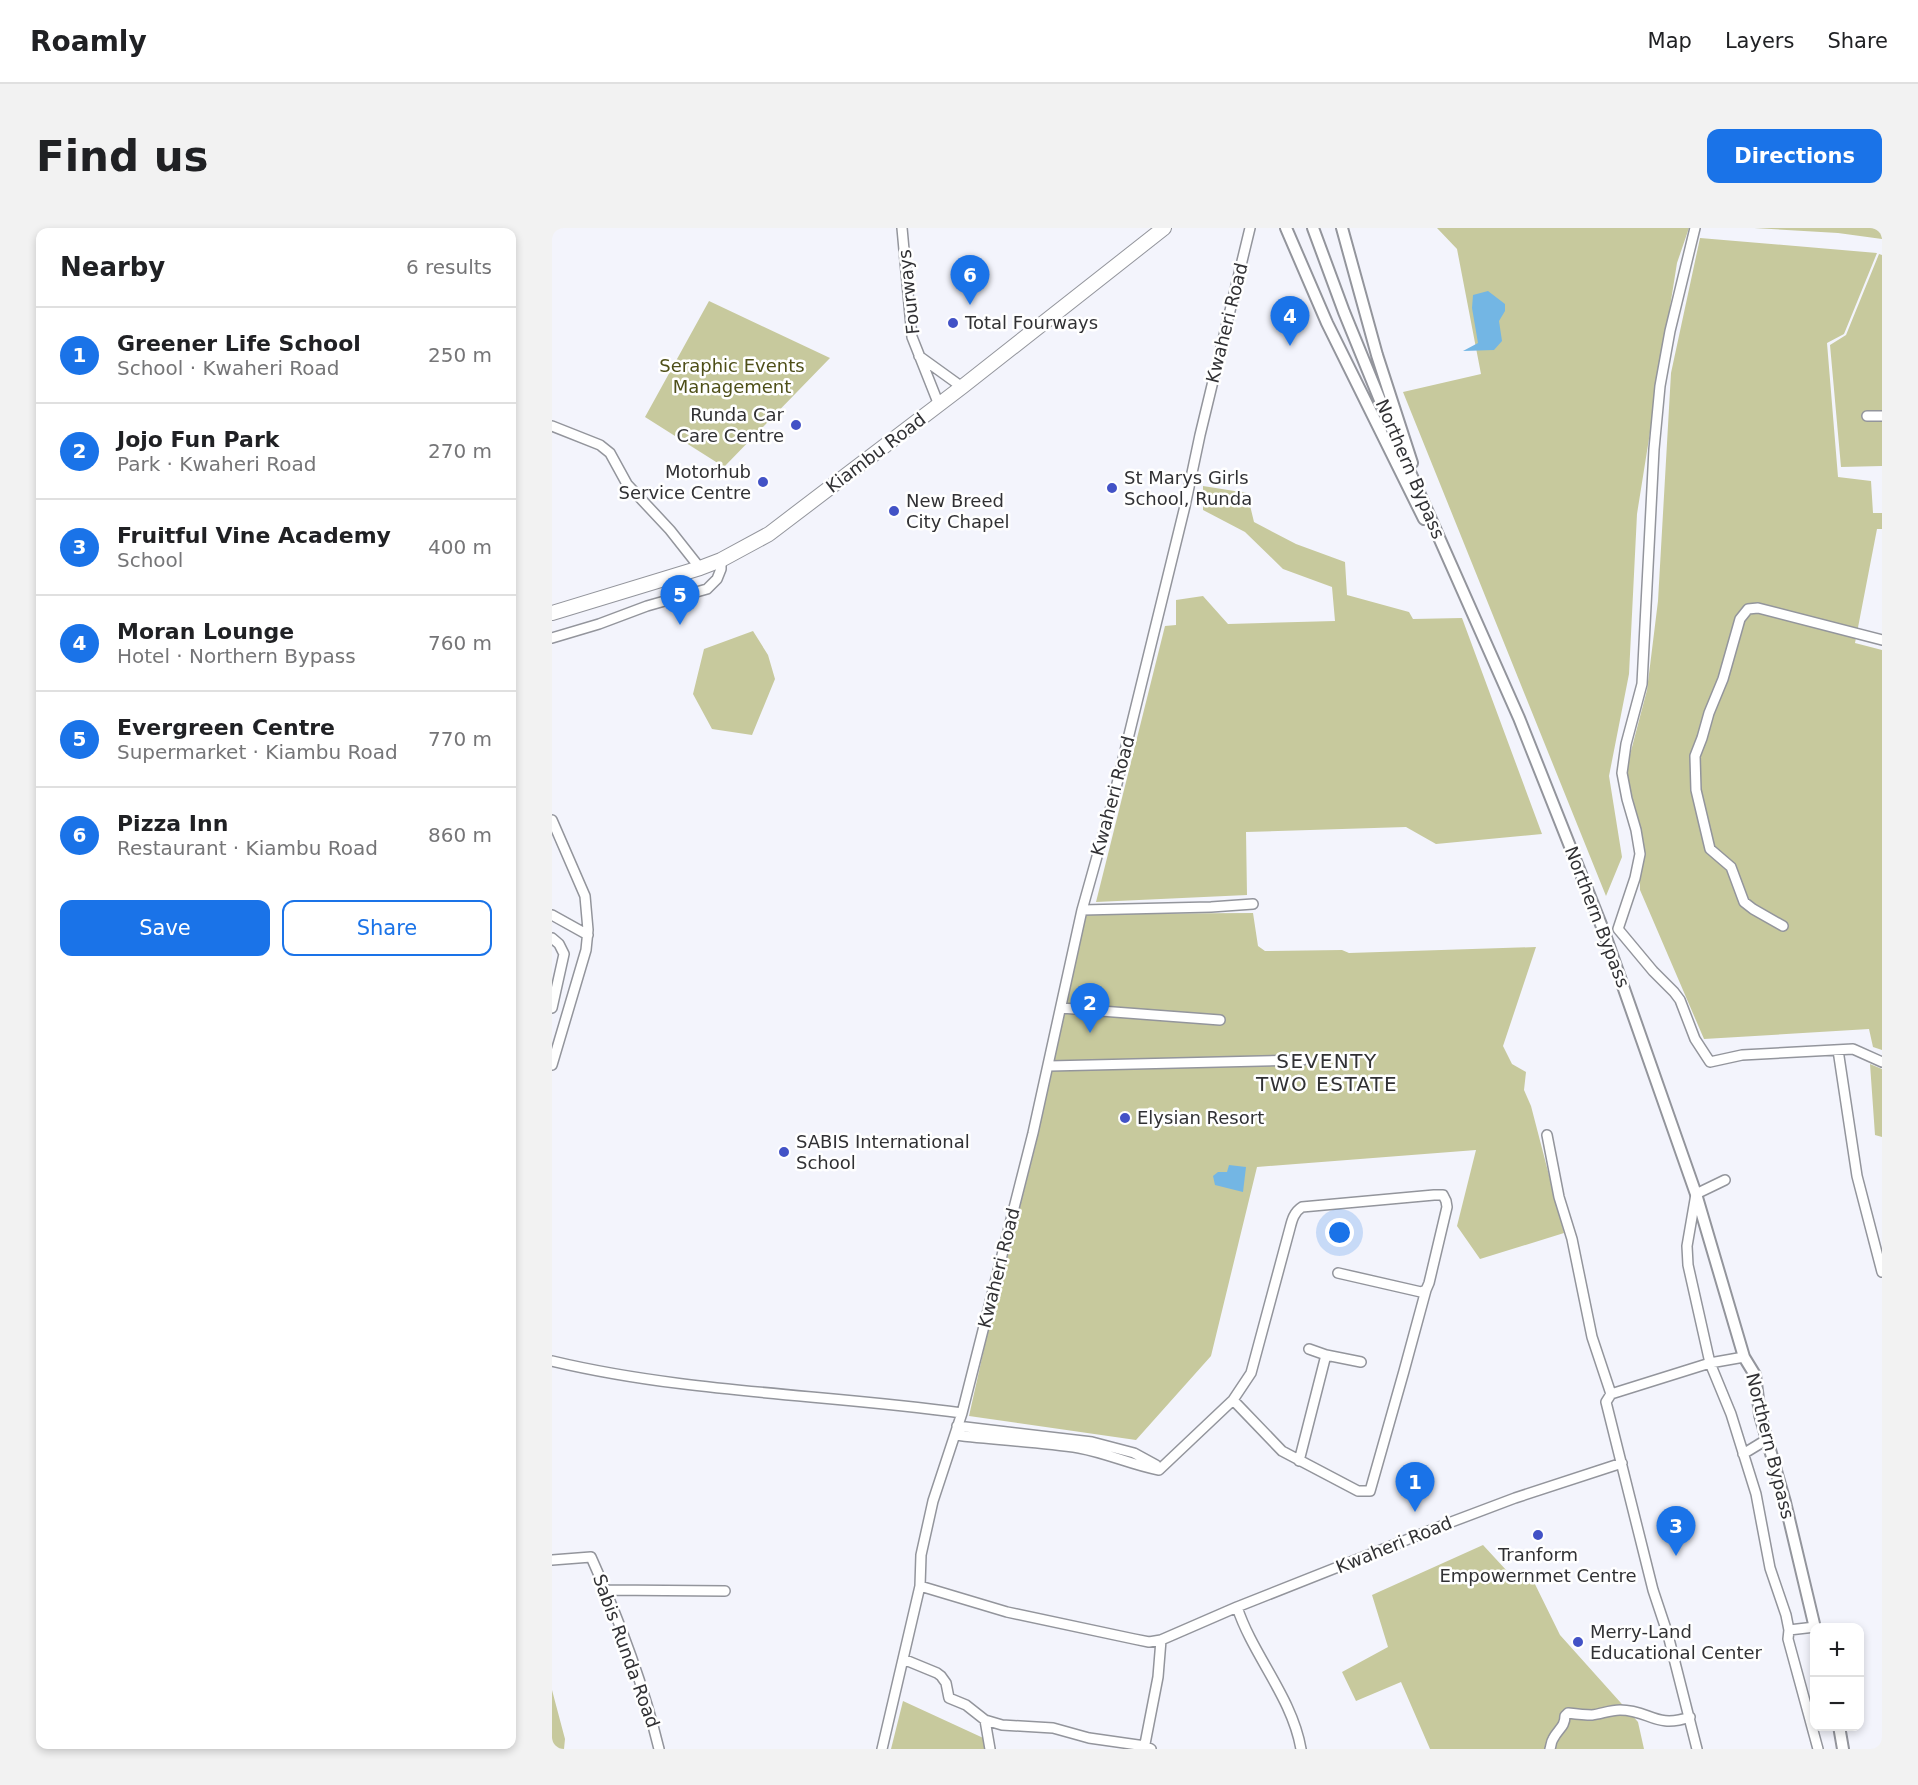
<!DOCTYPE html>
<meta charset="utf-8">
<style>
body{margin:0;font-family:"DejaVu Sans",sans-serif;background:#f2f2f2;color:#202124}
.controls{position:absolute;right:18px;bottom:18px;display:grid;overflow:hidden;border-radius:12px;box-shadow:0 3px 9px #0003}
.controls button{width:54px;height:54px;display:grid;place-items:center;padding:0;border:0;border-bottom:2px solid #e0e0e0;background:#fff;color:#202124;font:30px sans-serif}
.you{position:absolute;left:788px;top:1005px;width:21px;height:21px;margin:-15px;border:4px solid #fff;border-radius:50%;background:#1a73e8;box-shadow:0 0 0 9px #1a73e833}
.badge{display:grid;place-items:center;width:39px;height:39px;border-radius:50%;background:#1a73e8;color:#fff;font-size:20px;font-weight:700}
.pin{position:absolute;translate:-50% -50px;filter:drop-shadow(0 2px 3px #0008)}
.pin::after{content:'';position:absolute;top:32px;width:21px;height:18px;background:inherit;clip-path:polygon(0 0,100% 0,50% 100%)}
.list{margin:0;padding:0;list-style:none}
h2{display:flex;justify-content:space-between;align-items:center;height:78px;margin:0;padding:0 24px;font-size:26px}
h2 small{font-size:20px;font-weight:400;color:#757577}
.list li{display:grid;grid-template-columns:39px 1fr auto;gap:18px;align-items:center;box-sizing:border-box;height:96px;padding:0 24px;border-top:2px solid #e0e0e0}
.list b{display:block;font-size:22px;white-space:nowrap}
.list p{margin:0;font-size:20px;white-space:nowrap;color:#757577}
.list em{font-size:20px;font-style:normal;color:#757577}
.actions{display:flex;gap:12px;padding:18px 24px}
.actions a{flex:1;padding:14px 0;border:2px solid #1a73e8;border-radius:12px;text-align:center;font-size:21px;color:#1a73e8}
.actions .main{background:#1a73e8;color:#fff}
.map{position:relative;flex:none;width:1330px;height:1521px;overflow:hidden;border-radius:12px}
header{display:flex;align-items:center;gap:36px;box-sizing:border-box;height:84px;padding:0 30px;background:#fff;border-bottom:2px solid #e0e0e0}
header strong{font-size:28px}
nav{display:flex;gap:33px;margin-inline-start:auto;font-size:21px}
.intro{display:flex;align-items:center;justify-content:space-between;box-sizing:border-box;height:144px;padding:0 36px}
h1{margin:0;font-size:42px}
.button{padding:15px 27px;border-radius:12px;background:#1a73e8;color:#fff;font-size:21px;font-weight:700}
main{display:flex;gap:36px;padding:0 36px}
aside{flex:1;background:#fff;border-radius:12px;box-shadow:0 3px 9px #0003}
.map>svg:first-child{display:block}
</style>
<header>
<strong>Roamly</strong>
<nav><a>Map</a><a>Layers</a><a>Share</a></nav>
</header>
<div class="intro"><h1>Find us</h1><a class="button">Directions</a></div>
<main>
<aside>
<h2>Nearby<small>6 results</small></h2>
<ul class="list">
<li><span class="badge">1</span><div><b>Greener Life School</b><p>School · Kwaheri Road</p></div><em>250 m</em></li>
<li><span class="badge">2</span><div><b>Jojo Fun Park</b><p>Park · Kwaheri Road</p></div><em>270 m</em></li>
<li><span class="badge">3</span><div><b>Fruitful Vine Academy</b><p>School</p></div><em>400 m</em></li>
<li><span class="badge">4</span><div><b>Moran Lounge</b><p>Hotel · Northern Bypass</p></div><em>760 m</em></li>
<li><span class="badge">5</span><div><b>Evergreen Centre</b><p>Supermarket · Kiambu Road</p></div><em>770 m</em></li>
<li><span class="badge">6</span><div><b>Pizza Inn</b><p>Restaurant · Kiambu Road</p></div><em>860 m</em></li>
</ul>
<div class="actions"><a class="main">Save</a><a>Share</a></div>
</aside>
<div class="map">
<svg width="1330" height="1521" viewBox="0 0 1330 1521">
<rect width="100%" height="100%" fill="#f3f4fc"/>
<path fill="#c7c99d" d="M 885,0 L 1137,0 L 1125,35 L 1085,286 L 1077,446 L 1057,548 L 1070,629 L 1054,668 L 851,164 L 929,146 L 905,21 Z
M 1202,0 L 1330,0 L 1330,11 L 1286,5 Z
M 1148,10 L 1325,25 L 1292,106 L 1275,115 L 1286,249 L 1319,253 L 1321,285 L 1330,285 L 1330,301 L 1325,301 L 1303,415 L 1330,422 L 1330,822 L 1321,819 L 1317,801 L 1152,811 L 1088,662 L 1088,650 L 1091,615 L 1074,542 L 1095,462 L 1106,373 L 1119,145 Z
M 1327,26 L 1330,27 L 1330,238 L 1289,239 L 1278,117 L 1294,107 Z
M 157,73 L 278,130 L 172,239 L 93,189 Z
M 651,258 L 695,265 L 702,294 L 744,316 L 793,334 L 795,367 L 857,384 L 861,391 L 910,390 L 990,606 L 884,616 L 854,599 L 694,604 L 695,667 L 544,674 L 613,398 L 624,397 L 624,372 L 651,368 L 676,396 L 783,393 L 780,359 L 731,341 L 693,304 L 651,282 Z
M 201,403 L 216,427 L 223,451 L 200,507 L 160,501 L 141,466 L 152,421 Z
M 701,685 L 706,718 L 713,723 L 790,722 L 797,725 L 984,719 L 951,818 L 960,836 L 974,844 L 972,862 L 979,878 L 1012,1005 L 928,1031 L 905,998 L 924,922 L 705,939 L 659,1128 L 584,1212 L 417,1188 L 434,1112 L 484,916 L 532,686 Z
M 1318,836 L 1330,841 L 1330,909 L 1323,907 Z
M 931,1317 L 955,1343 L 978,1346 L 1008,1407 L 1086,1494 L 1092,1521 L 878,1521 L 849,1454 L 804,1473 L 790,1444 L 836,1419 L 820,1367 Z
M 0,1462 L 13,1511 L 12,1521 L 0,1521 Z
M 351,1473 L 440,1514 L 444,1521 L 339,1521 Z"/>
<path fill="#73b6e4" d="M 936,63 L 953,76 L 953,83 L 947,93 L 950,113 L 942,122 L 911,123 L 926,115 L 920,80 L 921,67 Z
M 677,937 L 694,939 L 691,964 L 663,957 L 661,948 L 666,944 L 675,944 Z"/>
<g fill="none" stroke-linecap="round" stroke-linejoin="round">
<defs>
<path id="minor" d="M 350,0 L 360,109 L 387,177
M 367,128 L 410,159
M 1315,188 L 1330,188
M 0,198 L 48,217 L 58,225 L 75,256 L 118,302 L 148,340
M 0,410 L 47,396 L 95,378 L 155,361 L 165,351 L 169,341 L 169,332
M 0,592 L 33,668 L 36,702 L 34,722 L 0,837
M 530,682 L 659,679 L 701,676
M 0,687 L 36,707
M 1231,698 L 1201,681 L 1192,674 L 1179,639 L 1158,621 L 1144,562 L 1143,528 L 1150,510 L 1157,485 L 1171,451 L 1188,391 L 1196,381 L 1206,380 L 1330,412
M 1066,701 L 1083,650 L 1088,626 L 1084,602 L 1075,571 L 1070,545 L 1074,516 L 1090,456 L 1102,221 L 1108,158 L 1118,103 L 1143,0
M 1066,701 L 1101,743 L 1122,764 L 1128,772 L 1143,811 L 1158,834 L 1190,827 L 1301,821 L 1330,834
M 0,710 L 7,716 L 12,726 L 0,780
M 509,780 L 668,792
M 1286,822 L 1305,948 L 1330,1044
M 497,838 L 751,832
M 995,907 L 1007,969 L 1020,1011 L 1040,1109 L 1059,1166
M 1173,952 L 1144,966 L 1135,1018 L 1136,1037 L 1158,1135 L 1179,1186 L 1204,1266 L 1218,1340 L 1234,1387 L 1237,1402 L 1236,1411 L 1266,1521
M 774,1127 L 809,1134
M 0,1133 C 134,1165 273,1166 410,1185
M 681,1172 L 730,1223 L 806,1263 L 818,1263 L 852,1143 L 874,1062
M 405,1198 L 540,1214 L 582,1225 L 604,1237
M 403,1207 C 444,1212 486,1214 527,1220 C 555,1225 580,1237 607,1242 L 681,1172 L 699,1145 L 738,1000 C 740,992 742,984 750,979 L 882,967 L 891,967 L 894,973 L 895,979 L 877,1055 L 874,1062 L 869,1064 L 786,1045
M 1191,1226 L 1214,1212
M 747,1233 L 774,1127 L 757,1121
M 0,1332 L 39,1329 C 67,1391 91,1455 107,1521
M 368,1358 L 455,1384 L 582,1411 L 597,1414 L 609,1412 L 685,1379 L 902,1293 L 963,1270 L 1070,1235
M 54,1362 L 173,1363
M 685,1379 C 701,1428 740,1469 749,1521
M 1237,1402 L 1263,1399
M 351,1431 L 385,1445 L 389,1448 L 394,1455 L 397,1470 L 414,1477 L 433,1492 L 450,1497 L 501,1500 L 537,1510 L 593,1518 L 599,1521
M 433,1492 L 438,1521
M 330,1521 L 368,1358 L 369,1327 L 381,1273 L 410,1185 L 481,905 L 530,682 L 562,568 L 633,278 L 648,207 L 698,0
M 592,1521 L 606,1449 L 609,1412
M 998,1521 C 999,1518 999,1514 1001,1511 C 1006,1501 1013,1499 1013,1488 L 1016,1485 C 1024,1486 1032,1487 1040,1487 C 1049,1486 1058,1482 1068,1482 C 1098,1482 1103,1501 1138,1489
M 1145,1521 L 1116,1407 L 1101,1362 L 1054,1174 L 1059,1166 L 1158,1135 L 1192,1129"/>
<path id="major" d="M 734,0 L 775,95 L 872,291
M 761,0 L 792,84 L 850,226 L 967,490 L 1052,704 L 1144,966 L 1192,1129 L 1203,1147 L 1208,1187 L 1233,1274 L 1263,1400
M 790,0 L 825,127 L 860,235
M 1287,1498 L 1291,1521"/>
<path id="highway" d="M 0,385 L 148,340 L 169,332 L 217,306 L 410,159 L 612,0"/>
</defs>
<use href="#minor" stroke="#93959c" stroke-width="12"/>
<use href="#major" stroke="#93959c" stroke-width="14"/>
<use href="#highway" stroke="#93959c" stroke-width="16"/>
<use href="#minor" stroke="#fff" stroke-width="9"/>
<use href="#major" stroke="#fff" stroke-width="10"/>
<use href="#highway" stroke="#fff" stroke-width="14"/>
</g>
<g fill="#4252c6" stroke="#fff" stroke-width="2">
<circle cx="401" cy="95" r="6"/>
<circle cx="244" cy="197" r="6"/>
<circle cx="211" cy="254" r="6"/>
<circle cx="560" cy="260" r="6"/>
<circle cx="342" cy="283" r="6"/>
<circle cx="573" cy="890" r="6"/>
<circle cx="232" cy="924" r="6"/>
<circle cx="986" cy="1307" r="6"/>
<circle cx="1026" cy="1414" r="6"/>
</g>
<g text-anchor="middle" stroke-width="5" stroke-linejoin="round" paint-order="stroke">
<g font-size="18" fill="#313134" stroke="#fff">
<text transform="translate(357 64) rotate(-96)" y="6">Fourways</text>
<text transform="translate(675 95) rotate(-76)" y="6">Kwaheri Road</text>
<text transform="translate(324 225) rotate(-37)" y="6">Kiambu Road</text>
<text transform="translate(858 241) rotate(67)" y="6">Northern Bypass</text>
<text transform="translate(561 568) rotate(-75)" y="6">Kwaheri Road</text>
<text transform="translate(1045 689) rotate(69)" y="6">Northern Bypass</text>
<text transform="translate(447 1040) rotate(-76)" y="6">Kwaheri Road</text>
<text transform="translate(1218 1218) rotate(76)" y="6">Northern Bypass</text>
<text transform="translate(842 1317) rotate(-22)" y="6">Kwaheri Road</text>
<text transform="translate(74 1423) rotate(70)" y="6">Sabis Runda Road</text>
</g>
<g font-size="18" fill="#313134" stroke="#fff" text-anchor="start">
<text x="413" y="101">Total Fourways</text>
<text x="232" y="193" text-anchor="end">Runda Car<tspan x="232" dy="21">Care Centre</tspan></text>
<text x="199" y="250" text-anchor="end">Motorhub<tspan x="199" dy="21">Service Centre</tspan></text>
<text x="572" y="256">St Marys Girls<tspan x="572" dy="21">School, Runda</tspan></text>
<text x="354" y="279">New Breed<tspan x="354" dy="21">City Chapel</tspan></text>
<text x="585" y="896">Elysian Resort</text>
<text x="244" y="920">SABIS International<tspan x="244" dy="21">School</tspan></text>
<text x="986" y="1333" text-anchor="middle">Tranform<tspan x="986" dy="21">Empowernmet Centre</tspan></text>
<text x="1038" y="1410">Merry-Land<tspan x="1038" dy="21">Educational Center</tspan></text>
</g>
<g font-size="18" fill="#4e4f18" stroke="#fff">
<text x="180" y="144">Seraphic Events<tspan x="180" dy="21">Management</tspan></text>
</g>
<g font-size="20" letter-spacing="1.5" fill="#313134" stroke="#fff">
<text x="775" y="840">SEVENTY<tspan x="775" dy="23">TWO ESTATE</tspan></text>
</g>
</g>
</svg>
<div class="controls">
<button>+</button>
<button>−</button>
</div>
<div class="you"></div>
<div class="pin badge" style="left:863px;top:1284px">1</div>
<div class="pin badge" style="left:538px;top:805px">2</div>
<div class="pin badge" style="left:1124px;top:1328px">3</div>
<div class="pin badge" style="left:738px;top:118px">4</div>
<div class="pin badge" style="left:128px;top:397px">5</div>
<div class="pin badge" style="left:418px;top:77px">6</div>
</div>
</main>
